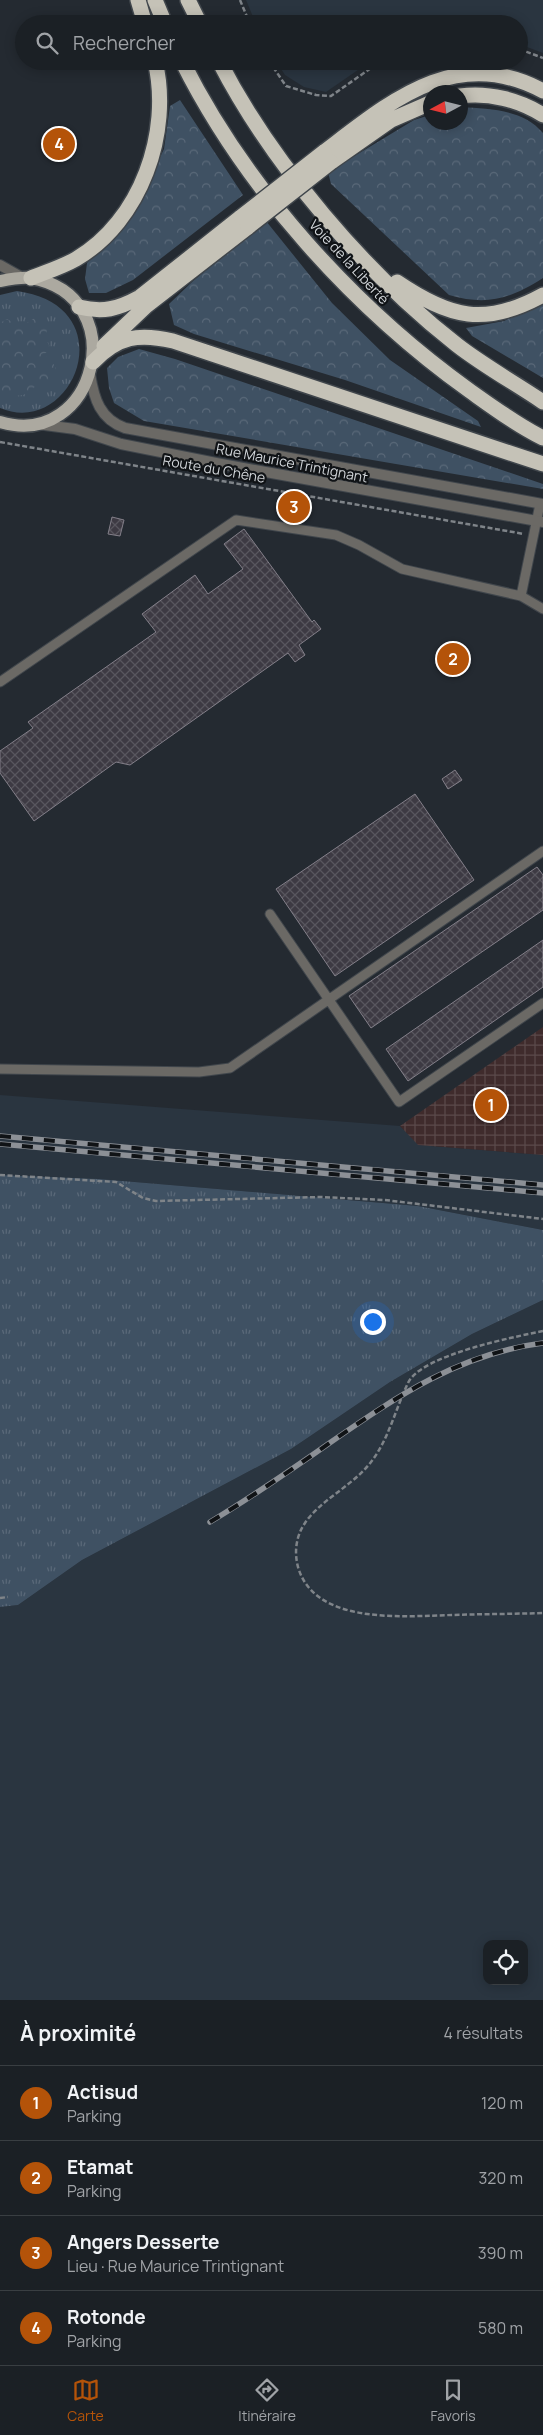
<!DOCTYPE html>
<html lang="fr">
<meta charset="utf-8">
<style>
body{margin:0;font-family:Manrope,sans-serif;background:#24282d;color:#f1f3f6}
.controls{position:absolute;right:15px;bottom:15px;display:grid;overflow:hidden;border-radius:10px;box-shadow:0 2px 12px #0003}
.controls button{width:45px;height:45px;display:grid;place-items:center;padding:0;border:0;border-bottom:1px solid #393e42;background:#1b2025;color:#f1f3f6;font:25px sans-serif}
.compass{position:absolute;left:423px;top:85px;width:45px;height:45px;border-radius:50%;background:#1b2025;box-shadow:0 2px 12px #0003;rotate:263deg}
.you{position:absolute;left:372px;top:1321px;width:18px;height:18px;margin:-12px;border:4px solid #fff;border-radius:50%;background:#1a73e8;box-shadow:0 0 0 8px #1a73e833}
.badge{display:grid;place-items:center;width:32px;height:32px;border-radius:50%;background:#b45309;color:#fff;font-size:16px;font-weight:700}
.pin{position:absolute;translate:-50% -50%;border:2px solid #fff;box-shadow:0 1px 5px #0006}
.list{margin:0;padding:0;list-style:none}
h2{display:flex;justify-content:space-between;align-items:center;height:65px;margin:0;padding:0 20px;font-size:21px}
h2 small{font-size:16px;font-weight:400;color:#a0a3a7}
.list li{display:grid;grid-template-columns:32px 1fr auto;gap:15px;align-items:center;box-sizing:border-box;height:75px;padding:0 20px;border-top:1px solid #393e42}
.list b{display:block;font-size:19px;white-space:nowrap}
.list p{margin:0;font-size:16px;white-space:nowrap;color:#a0a3a7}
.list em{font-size:16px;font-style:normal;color:#a0a3a7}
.icon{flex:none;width:28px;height:28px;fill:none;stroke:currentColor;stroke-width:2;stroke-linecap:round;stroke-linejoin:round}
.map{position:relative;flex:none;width:543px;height:2000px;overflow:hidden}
.search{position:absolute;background:#1b2025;box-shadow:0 2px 12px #0003;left:15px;right:15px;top:15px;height:55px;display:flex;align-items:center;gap:12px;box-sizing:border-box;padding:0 18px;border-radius:28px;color:#a0a3a7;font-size:19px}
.sheet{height:365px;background:#1b2025}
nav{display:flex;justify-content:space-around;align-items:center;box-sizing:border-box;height:70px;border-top:1px solid #393e42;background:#1b2025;font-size:14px;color:#a0a3a7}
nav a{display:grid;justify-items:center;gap:2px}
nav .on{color:#b45309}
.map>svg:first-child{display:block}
</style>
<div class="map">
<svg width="543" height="2000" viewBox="0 0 543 2000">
<defs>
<pattern id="industrial-grid" width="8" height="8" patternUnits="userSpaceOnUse" patternTransform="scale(1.25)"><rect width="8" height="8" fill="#3f2b2c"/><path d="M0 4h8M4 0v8" fill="none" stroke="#5a494a"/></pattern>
<pattern id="grass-tufts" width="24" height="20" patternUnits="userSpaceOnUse" patternTransform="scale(1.25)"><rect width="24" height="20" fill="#3f5163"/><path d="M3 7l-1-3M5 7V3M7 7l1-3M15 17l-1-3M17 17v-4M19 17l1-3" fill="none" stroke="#5a6979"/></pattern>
<pattern id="forest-crowns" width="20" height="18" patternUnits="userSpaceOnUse" patternTransform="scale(1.25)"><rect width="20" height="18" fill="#3f5163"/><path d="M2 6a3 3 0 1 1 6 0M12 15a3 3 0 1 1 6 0" fill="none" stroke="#5a6979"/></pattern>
<pattern id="building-cross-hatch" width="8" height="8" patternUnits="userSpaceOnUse" patternTransform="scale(1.25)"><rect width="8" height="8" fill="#3d3a43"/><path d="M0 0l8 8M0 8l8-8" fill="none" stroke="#58565e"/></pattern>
</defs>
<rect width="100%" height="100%" fill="#242a31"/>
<path fill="#2a3540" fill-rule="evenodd" d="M 246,0 L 543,0 L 543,53 L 519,44 L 519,24 L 468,24 L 461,21 L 449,24 L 256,24 Z
M 276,61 L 371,61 L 326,92 L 304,87 L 285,75 Z
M 0,1095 L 400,1126 L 419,1145 L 543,1155 L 543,1230 L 418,1206 L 99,1179 L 0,1175 Z
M 543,1300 L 543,2000 L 0,2000 L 0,1607 L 18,1605 L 82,1560 L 291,1449 L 390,1382 L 472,1334 ZM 487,1944 L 524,1944 L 524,1981 L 487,1981 Z"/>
<path fill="url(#industrial-grid)" d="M 543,1027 L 543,1155 L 418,1145 L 400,1126 Z"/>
<path fill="url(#grass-tufts)" d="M 17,291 C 126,306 74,439 0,408 L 0,295 Z
M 0,1175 L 99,1179 L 418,1206 L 543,1230 L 543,1300 L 472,1334 L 390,1382 L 291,1449 L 82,1560 L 18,1605 L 0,1607 Z"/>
<path fill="url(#forest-crowns)" d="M 180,100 L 243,195 L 133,280 L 106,293 L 89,293 L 85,279 L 87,263 L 141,196 L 164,149 L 170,106 Z
M 461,107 C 490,109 523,109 543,133 L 543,278 C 510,299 487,306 449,295 L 331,184 L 328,172 L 414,120 L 430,115 L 430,122 L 460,122 Z
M 266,221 L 332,303 L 390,360 L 478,421 L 481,427 L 345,380 L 194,334 L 174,325 L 169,304 L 193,281 Z
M 543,301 L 543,378 L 472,336 L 466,328 L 504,321 Z
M 39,315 L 48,326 L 45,338 L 49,345 L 48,352 L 43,354 C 56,362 59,371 52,385 L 36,385 C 29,396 20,396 7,396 L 0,390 L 0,323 L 7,319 L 21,327 Z
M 139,349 L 175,359 L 543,484 L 543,489 L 144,421 L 114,403 L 109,388 L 107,368 L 118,357 Z"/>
<path fill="url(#building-cross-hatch)" stroke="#837f89" d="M 288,497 L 302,499 L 299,517 L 285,515 Z
M 112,517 L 124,520 L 120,536 L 108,534 Z
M 244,529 L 312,622 L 314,620 L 321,629 L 299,645 L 305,655 L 295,662 L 288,653 L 130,765 L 116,762 L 34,821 L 0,773 L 0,751 L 33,728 L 28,722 L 156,632 L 142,614 L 195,575 L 208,594 L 243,569 L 224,544 Z
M 455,770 L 462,780 L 448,789 L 442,779 Z
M 415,794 L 474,880 L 335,976 L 276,889 Z
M 537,867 L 543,875 L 543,910 L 371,1028 L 349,996 Z
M 543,940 L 543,987 L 408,1081 L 386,1049 Z"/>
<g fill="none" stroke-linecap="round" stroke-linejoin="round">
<defs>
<path id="lane" d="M 521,596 L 543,609
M 0,682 L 236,520 L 336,535 L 359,545 L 402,569 L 521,596 L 540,504
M 270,914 L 399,1102 L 543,1003
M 0,1069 L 199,1072 L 230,1068 L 543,851"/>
<path id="street" d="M 0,265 L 23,278
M 90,374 C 94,399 100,419 125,428 L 543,504
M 37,424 L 75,429 L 121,444 L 216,463 L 543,522"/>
<path id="primary" d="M 0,281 C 10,279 21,277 31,278 C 134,296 97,451 0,422"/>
<path id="highway" d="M 138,0 L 145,24
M 155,0 L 165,24
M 188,0 L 200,24
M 182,61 C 246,189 354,308 470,391 C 494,408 517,425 543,438
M 219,61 C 272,164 366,274 457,345 C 484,366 515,383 543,402
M 460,96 C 489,92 519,100 543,115
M 324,152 C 390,102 456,44 543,91
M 331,162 L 391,120 L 430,103
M 31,278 C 46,272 62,267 76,259 C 141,221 172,132 155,61
M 397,282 C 450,318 485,327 543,295
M 79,307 C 103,313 118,309 140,297 L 241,217
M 104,346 L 146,306 L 248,227
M 93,362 C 118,336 139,333 173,341 L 543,464"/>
</defs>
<use href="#lane" stroke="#40464c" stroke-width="11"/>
<use href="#street" stroke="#40464c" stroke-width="12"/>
<use href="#primary" stroke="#40464c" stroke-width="15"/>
<use href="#highway" stroke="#40464c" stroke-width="18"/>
<path stroke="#7f8489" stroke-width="2.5" stroke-dasharray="5 2.5" stroke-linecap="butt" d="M 240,0 L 250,24
M 519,49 L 543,58
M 269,61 L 286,86 L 316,95 L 331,96 L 381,61
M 0,442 L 524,534
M 0,1175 L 116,1182 L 143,1198 L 156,1201 L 321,1197 L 385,1200 L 543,1219
M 543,1331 C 514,1337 421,1355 408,1383 C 394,1412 387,1447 364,1470 C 346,1489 319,1502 305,1523 C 296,1536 294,1552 298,1567 C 315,1626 405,1616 452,1615 C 482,1614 513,1614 543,1613
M 0,1598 L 8,1597"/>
<use href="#lane" stroke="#6b6965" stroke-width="9"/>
<use href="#street" stroke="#6b6965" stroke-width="10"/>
<use href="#primary" stroke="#aca9a0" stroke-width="12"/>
<use href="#highway" stroke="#c5c2b7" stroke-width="15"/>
<defs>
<path id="rail" d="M 0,1136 L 543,1185
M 0,1144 L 543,1193
M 210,1522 C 252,1497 291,1470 331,1442 C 399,1395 459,1354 543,1343"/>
</defs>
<use href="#rail" stroke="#8c9096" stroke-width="5.5"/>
<use href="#rail" stroke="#101316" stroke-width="4" stroke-dasharray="11" stroke-linecap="butt"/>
<defs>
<path id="highway-bridge" d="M 241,217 L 324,152
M 248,227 L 331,162"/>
</defs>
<use href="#highway-bridge" stroke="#40464c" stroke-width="18" stroke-linecap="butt"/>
<use href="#highway-bridge" stroke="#c5c2b7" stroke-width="15"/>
</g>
<g text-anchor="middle" stroke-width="4.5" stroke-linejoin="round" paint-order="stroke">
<g font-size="14" fill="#d2d6da" stroke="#101316">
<text transform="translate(349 262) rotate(47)" y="5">Voie de la Liberté</text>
<text transform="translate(292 463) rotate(11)" y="5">Rue Maurice Trintignant</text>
<text transform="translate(214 469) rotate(10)" y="5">Route du Chêne</text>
</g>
</g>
</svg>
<div class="controls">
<button><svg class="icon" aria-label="locate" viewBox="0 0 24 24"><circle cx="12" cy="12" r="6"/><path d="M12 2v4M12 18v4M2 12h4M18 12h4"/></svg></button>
</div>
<svg class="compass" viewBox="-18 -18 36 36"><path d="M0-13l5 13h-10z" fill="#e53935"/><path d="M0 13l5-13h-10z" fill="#a0a3a7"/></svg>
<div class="you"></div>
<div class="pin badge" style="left:491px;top:1105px">1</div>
<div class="pin badge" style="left:453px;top:659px">2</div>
<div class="pin badge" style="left:294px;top:507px">3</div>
<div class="pin badge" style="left:59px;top:144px">4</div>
<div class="search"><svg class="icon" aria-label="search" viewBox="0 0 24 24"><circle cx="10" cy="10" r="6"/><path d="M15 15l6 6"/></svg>Rechercher</div>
</div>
<section class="sheet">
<h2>À proximité<small>4 résultats</small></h2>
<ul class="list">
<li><span class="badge">1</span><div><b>Actisud</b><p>Parking</p></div><em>120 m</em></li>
<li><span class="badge">2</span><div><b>Etamat</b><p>Parking</p></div><em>320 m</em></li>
<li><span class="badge">3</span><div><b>Angers Desserte</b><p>Lieu · Rue Maurice Trintignant</p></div><em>390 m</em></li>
<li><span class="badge">4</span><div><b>Rotonde</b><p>Parking</p></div><em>580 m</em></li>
</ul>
</section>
<nav>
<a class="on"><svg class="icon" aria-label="map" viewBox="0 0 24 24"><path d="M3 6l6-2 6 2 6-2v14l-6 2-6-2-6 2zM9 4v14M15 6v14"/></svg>Carte</a>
<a><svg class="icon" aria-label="directions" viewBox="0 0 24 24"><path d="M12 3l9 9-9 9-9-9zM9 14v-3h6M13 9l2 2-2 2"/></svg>Itinéraire</a>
<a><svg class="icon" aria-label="saved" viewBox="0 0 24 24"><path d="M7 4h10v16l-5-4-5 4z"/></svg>Favoris</a>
</nav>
